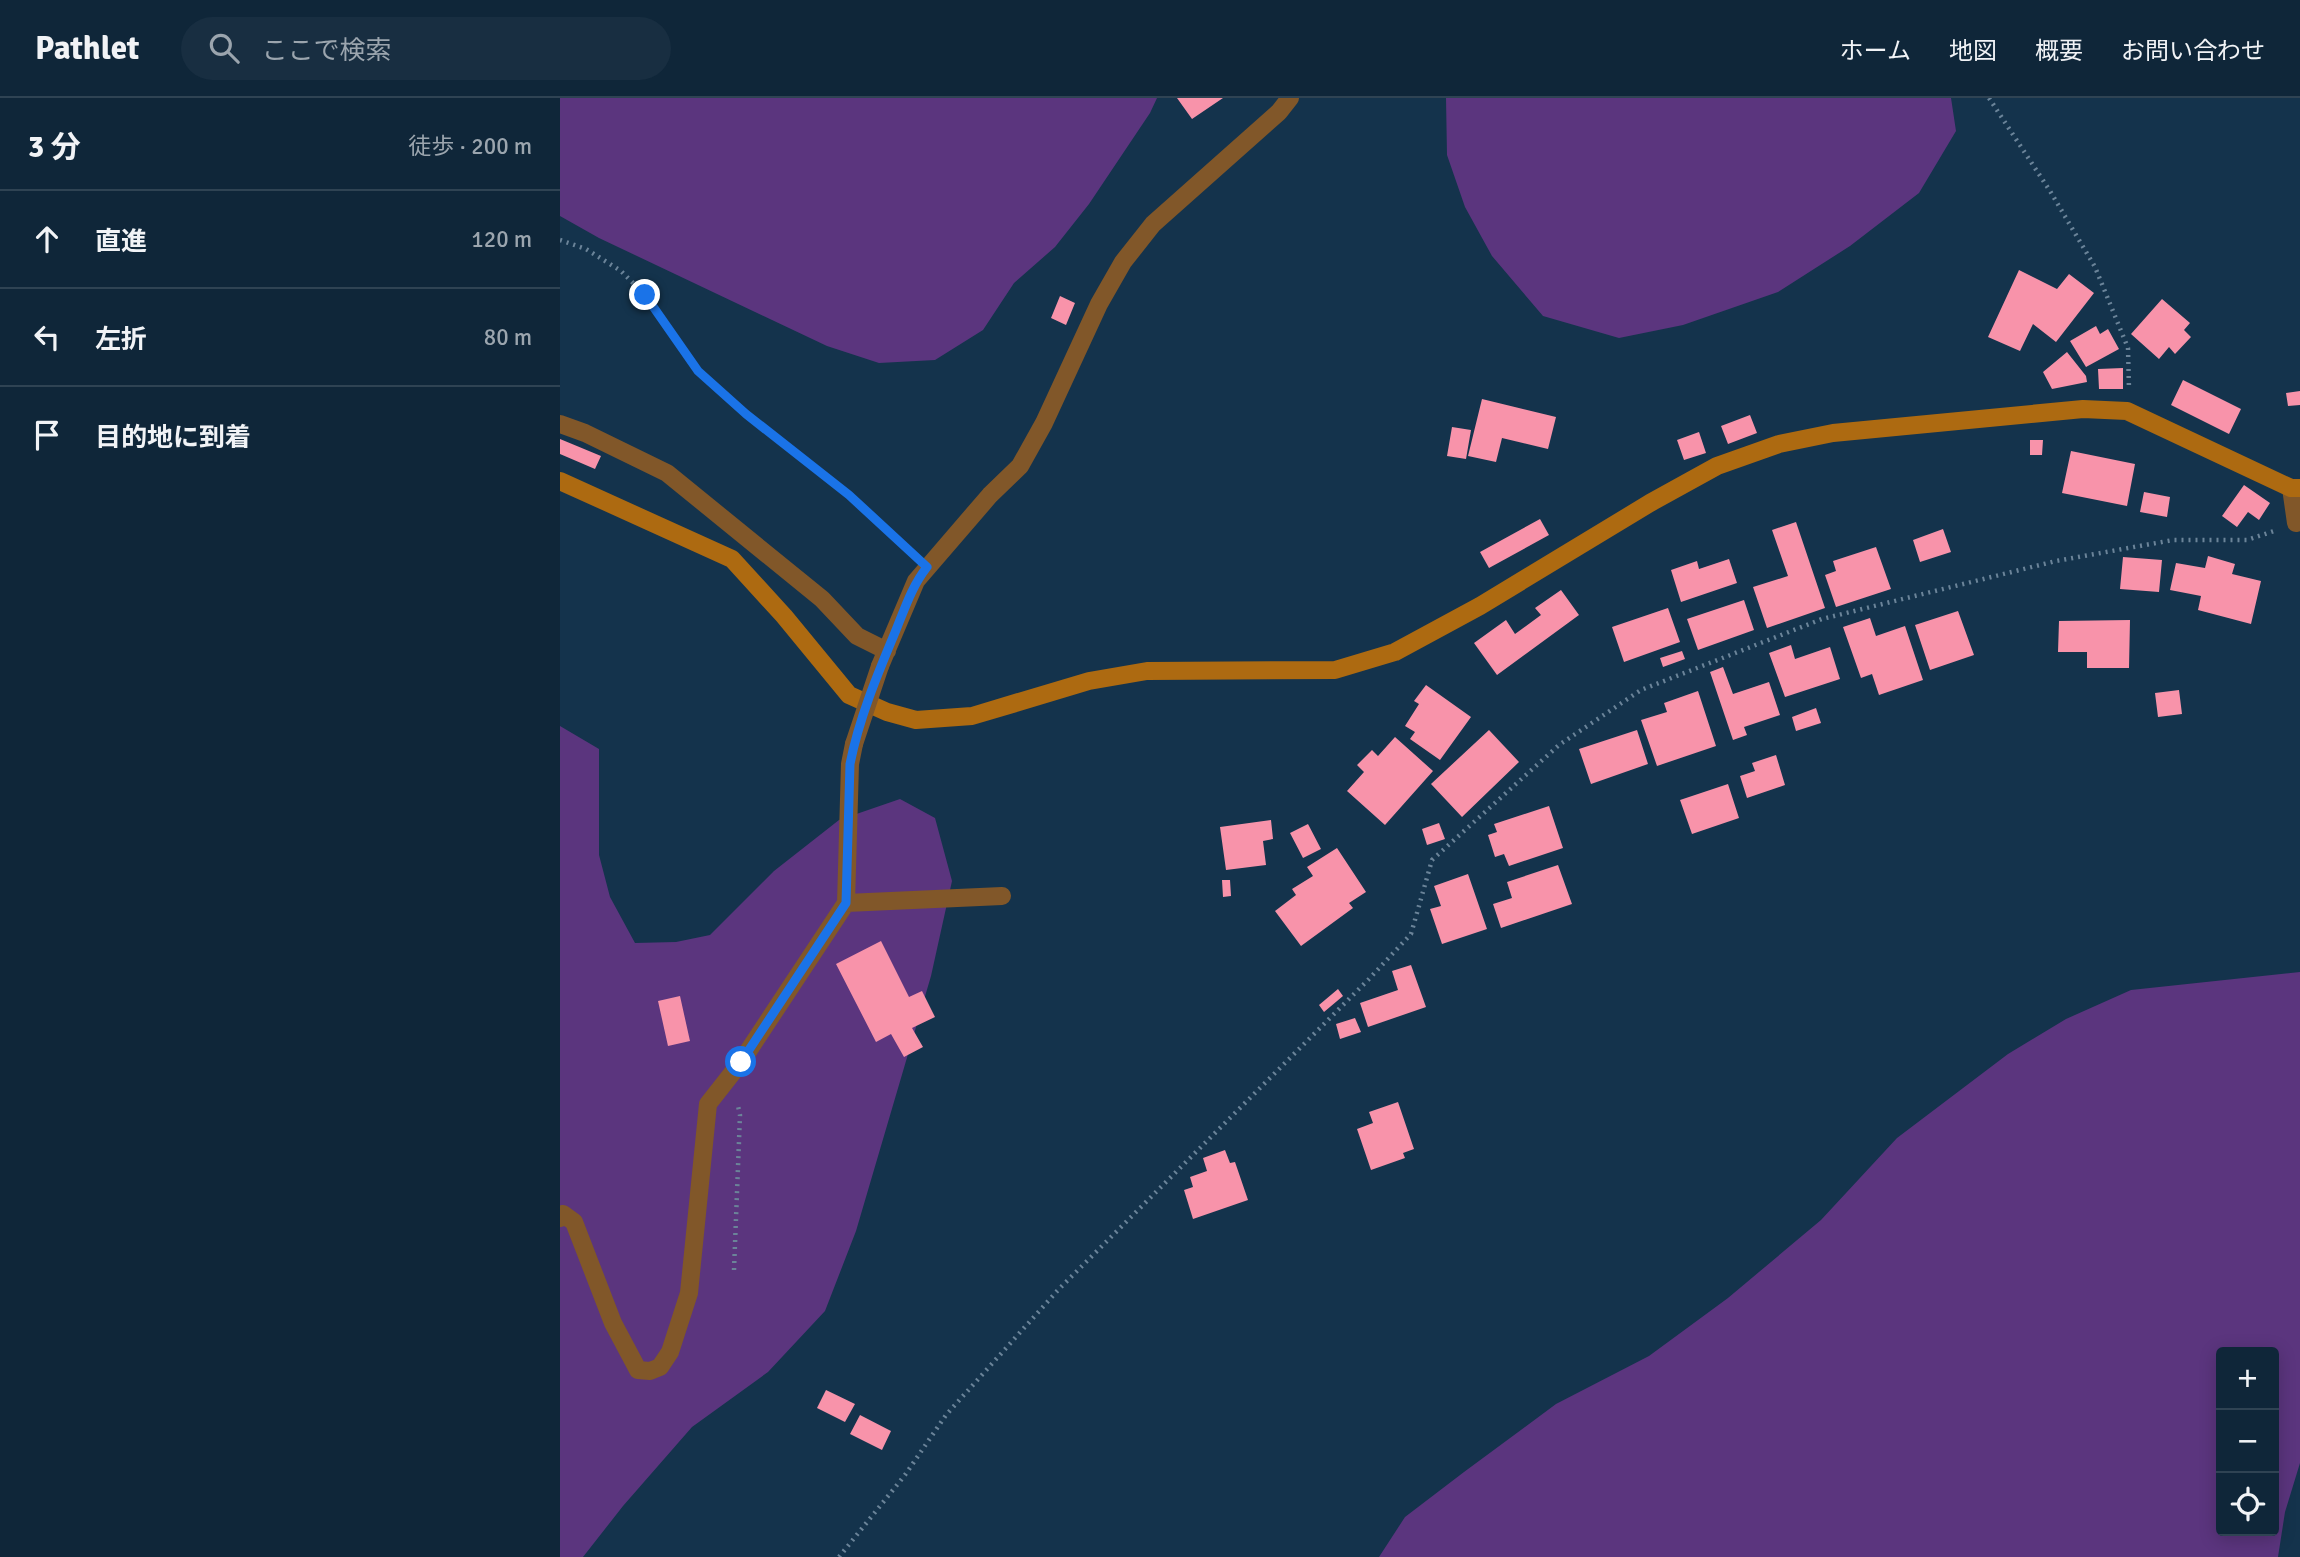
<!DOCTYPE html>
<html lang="ja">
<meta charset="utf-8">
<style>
body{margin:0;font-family:Signika,"Noto Sans JP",sans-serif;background:#182e41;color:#f1f3f6}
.controls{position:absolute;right:21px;bottom:21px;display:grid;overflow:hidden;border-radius:7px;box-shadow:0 4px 18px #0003}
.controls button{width:63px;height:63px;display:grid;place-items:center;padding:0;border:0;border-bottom:2px solid #2f4353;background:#0f2639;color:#f1f3f6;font:35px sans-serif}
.stop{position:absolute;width:21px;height:21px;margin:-16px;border:5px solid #1a73e8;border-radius:50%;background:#fff}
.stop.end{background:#1a73e8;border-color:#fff;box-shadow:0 2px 7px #0008}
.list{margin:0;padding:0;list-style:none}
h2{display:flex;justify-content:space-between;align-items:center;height:91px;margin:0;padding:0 28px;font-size:30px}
h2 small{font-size:23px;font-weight:400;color:#9ba5ae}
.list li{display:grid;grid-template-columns:46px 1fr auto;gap:21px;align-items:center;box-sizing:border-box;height:98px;padding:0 28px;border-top:2px solid #2f4353}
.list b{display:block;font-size:26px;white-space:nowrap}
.list em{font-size:23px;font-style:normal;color:#9ba5ae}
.icon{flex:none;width:38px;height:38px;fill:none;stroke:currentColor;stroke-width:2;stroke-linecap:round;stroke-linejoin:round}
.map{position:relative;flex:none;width:1740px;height:1459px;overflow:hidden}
header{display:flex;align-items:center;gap:42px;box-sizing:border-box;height:98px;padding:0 35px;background:#0f2639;border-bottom:2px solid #2f4353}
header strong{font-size:33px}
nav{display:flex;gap:38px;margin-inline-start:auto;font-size:24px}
.search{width:490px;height:63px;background:#182e41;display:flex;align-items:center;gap:18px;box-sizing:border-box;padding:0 24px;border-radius:38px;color:#9ba5ae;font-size:26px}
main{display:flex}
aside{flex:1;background:#0f2639}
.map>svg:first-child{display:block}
</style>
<header>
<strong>Pathlet</strong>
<div class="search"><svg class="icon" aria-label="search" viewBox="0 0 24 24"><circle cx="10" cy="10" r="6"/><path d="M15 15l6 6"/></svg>ここで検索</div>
<nav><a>ホーム</a><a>地図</a><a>概要</a><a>お問い合わせ</a></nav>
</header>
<main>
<aside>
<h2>3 分<small>徒歩 · 200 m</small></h2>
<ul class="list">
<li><svg class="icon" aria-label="ahead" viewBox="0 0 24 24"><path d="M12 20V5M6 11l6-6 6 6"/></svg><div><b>直進</b></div><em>120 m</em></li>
<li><svg class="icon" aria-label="left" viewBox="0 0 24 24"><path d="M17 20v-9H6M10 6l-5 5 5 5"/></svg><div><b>左折</b></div><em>80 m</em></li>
<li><svg class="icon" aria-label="arrive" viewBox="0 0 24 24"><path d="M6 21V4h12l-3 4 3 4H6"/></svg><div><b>目的地に到着</b></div></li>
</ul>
</aside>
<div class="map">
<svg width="1740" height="1459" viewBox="0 0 1740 1459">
<rect width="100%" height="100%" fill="#14334c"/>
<path fill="#5b357e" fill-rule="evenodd" d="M 0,0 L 597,0 L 590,15 L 529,106 L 495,149 L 454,185 L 423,232 L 375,262 L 319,265 L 267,248 L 39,140 L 0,118 Z
M 886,0 L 1391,0 L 1396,33 L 1359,95 L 1290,148 L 1218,194 L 1123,227 L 1059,240 L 983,218 L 932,158 L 905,109 L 887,57 Z
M 0,628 L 39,651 L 39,757 L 50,799 L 75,845 L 116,844 L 150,837 L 214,773 L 279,722 L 340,701 L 375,720 L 392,783 L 371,878 L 296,1133 L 265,1213 L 208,1274 L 132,1329 L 63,1408 L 23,1459 L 0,1459 Z
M 1740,874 L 1740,1365 L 1725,1414 L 1718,1459 L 819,1459 L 845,1419 L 904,1374 L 996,1306 L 1089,1258 L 1168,1200 L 1261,1122 L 1337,1040 L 1448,956 L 1506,921 L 1571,892 ZM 1661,1254 L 1714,1254 L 1714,1433 L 1661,1433 Z"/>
<path fill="#f893aa" d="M 617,0 L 663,0 L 632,21 Z
M 1459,172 L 1497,191 L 1509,176 L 1534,195 L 1496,244 L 1473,226 L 1460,253 L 1428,239 Z
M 500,198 L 515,205 L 506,227 L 491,220 Z
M 1602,201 L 1630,225 L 1624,232 L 1631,239 L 1615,256 L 1609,249 L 1599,261 L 1571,236 Z
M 1536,228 L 1540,236 L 1548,231 L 1559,251 L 1526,269 L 1510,243 Z
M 1507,254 L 1526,278 L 1527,284 L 1492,291 L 1483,274 Z
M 1563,270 L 1563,291 L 1539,291 L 1538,271 Z
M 1623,282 L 1681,311 L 1669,336 L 1611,307 Z
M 1740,293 L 1740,307 L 1728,308 L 1726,295 Z
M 922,301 L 996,319 L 988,351 L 942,340 L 936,364 L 908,358 Z
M 1190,317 L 1197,335 L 1168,346 L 1161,328 Z
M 892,329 L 911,332 L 906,361 L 887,358 Z
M 1139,334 L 1146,355 L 1124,362 L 1117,342 Z
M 0,341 L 41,358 L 35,371 L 0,356 Z
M 1470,342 L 1483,342 L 1482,357 L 1470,357 Z
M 1511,353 L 1575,366 L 1567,408 L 1502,395 Z
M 1684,387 L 1710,405 L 1699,422 L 1688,414 L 1677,429 L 1662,418 Z
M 1584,394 L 1610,399 L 1607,419 L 1580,414 Z
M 980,421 L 989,437 L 929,470 L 920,454 Z
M 1236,424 L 1265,510 L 1207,530 L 1193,489 L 1228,478 L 1212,432 Z
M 1383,431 L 1391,454 L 1360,464 L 1353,442 Z
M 1316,449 L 1331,491 L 1276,509 L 1265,477 L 1276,473 L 1273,463 Z
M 1648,458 L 1675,466 L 1672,476 L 1701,483 L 1691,526 L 1638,512 L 1641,498 L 1610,492 L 1616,465 L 1645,470 Z
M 1563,459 L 1602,462 L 1599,494 L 1560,491 Z
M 1169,461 L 1177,485 L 1121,504 L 1111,472 L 1137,463 L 1139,471 Z
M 1001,492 L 1019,517 L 937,577 L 914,545 L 946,522 L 955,536 L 981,517 L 975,510 Z
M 1184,502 L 1194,532 L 1138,552 L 1127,521 Z
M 1108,510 L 1120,544 L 1064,564 L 1052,529 Z
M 1398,513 L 1414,557 L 1370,572 L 1355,527 Z
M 1310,520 L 1316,538 L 1345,528 L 1363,582 L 1319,597 L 1312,576 L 1301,580 L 1283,529 Z
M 1570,522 L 1569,570 L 1527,570 L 1527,554 L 1498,554 L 1499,523 Z
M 1231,547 L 1235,561 L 1270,549 L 1280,581 L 1225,599 L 1209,555 Z
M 1122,553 L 1125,561 L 1103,569 L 1100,560 Z
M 1163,569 L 1173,596 L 1209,584 L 1220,617 L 1184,629 L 1187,637 L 1173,642 L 1150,574 Z
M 866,587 L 911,619 L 880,662 L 850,641 L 855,634 L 845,628 L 859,606 L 854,603 Z
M 1619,592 L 1622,616 L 1598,619 L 1595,595 Z
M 1138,593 L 1156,648 L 1097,668 L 1081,622 L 1107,614 L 1104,605 Z
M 1256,610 L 1261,625 L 1236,633 L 1232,619 Z
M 929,632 L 959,664 L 902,719 L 871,686 Z
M 1077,632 L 1088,666 L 1031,686 L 1019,651 Z
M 835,639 L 873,673 L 825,727 L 787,693 L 804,674 L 797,667 L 812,652 L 818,658 Z
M 1216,657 L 1225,687 L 1187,700 L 1180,678 L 1195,673 L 1192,665 Z
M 1168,686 L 1179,720 L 1132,736 L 1120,702 Z
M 989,708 L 1003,750 L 949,768 L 944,756 L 935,759 L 928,737 L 937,734 L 934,726 Z
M 711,722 L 713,741 L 703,743 L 706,767 L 666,772 L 660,729 Z
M 879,725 L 885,741 L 867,747 L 862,731 Z
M 748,726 L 761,751 L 743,760 L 730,735 Z
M 777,750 L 806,794 L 789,805 L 793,810 L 741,848 L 715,813 L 736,797 L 732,791 L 753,778 L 747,769 Z
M 998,767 L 1012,806 L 941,830 L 933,806 L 952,800 L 947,784 Z
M 908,776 L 927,831 L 882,846 L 870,811 L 881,808 L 874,788 Z
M 662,782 L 670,782 L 671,798 L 663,799 Z
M 321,843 L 349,899 L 362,893 L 375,919 L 352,930 L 363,949 L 344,959 L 331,936 L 316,944 L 276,866 Z
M 851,867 L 866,909 L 808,929 L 800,905 L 838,892 L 832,873 Z
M 778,891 L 783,898 L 764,914 L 759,907 Z
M 120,898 L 130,943 L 108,948 L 98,903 Z
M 795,920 L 801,934 L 780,941 L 776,926 Z
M 838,1004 L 854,1051 L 843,1055 L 845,1060 L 811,1072 L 797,1031 L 813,1025 L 809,1014 Z
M 665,1052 L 670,1065 L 675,1064 L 688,1102 L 633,1121 L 624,1092 L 633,1089 L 630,1079 L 647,1073 L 643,1060 Z
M 266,1292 L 295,1306 L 285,1324 L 257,1310 Z
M 300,1317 L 331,1333 L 322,1352 L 290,1336 Z"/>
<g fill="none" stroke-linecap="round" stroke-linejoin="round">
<path stroke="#6b8499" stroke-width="4.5" stroke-dasharray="2 5" stroke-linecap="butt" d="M 1429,0 L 1490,93 L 1535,169 L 1568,250 L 1569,292
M 0,142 L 26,151 L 61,173 L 85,197 L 138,273 L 186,316 L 289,397 L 351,454
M 174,1172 L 180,1017 L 178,1008
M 279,1459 L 345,1377 L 386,1317 L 499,1191 L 809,881 L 851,836 L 872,762 L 999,647 L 1081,592 L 1262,521 L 1496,463 L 1613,442 L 1687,442 L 1714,433"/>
<path stroke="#815729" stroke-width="18" d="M 0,326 L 25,335 L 107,375 L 262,501 L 297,538 L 327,553
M 1731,390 L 1736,425 L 1740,424
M 320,568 L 356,483 L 430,397 L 460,368 L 484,325 L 539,206 L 563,164 L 593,126 L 719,14 L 730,0
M 286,805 L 290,666 L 294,646
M 0,1120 L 3,1116 L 14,1124 L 53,1225 L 78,1272 L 90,1273 L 100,1269 L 110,1254 L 129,1195 L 148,1006 L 181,964 L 286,805 L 442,798"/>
<path stroke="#ad6a11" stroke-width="18" d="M 0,383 L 172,461 L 224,518 L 289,597 L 327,614 L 356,622 L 412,618 L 529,583 L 587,573 L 775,572 L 835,554 L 920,508 L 1090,405 L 1157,368 L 1219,346 L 1273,335 L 1523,311 L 1567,313 L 1731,390 L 1740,390"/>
<path stroke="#815729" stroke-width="18" d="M 294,646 L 320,568"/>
</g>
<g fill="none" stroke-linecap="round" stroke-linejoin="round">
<path stroke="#1a73e8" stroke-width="9" d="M 85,197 L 138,273 L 186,316 L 289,397 L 367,469 C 352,488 345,510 336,532 C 318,575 299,620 290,666 L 286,805 L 181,964"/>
</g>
</svg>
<div class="controls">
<button>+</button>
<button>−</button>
<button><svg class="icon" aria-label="locate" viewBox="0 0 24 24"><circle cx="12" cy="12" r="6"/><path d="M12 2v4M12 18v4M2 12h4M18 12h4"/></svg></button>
</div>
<div class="stop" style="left:181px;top:964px"></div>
<div class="stop end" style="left:85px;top:197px"></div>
</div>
</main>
